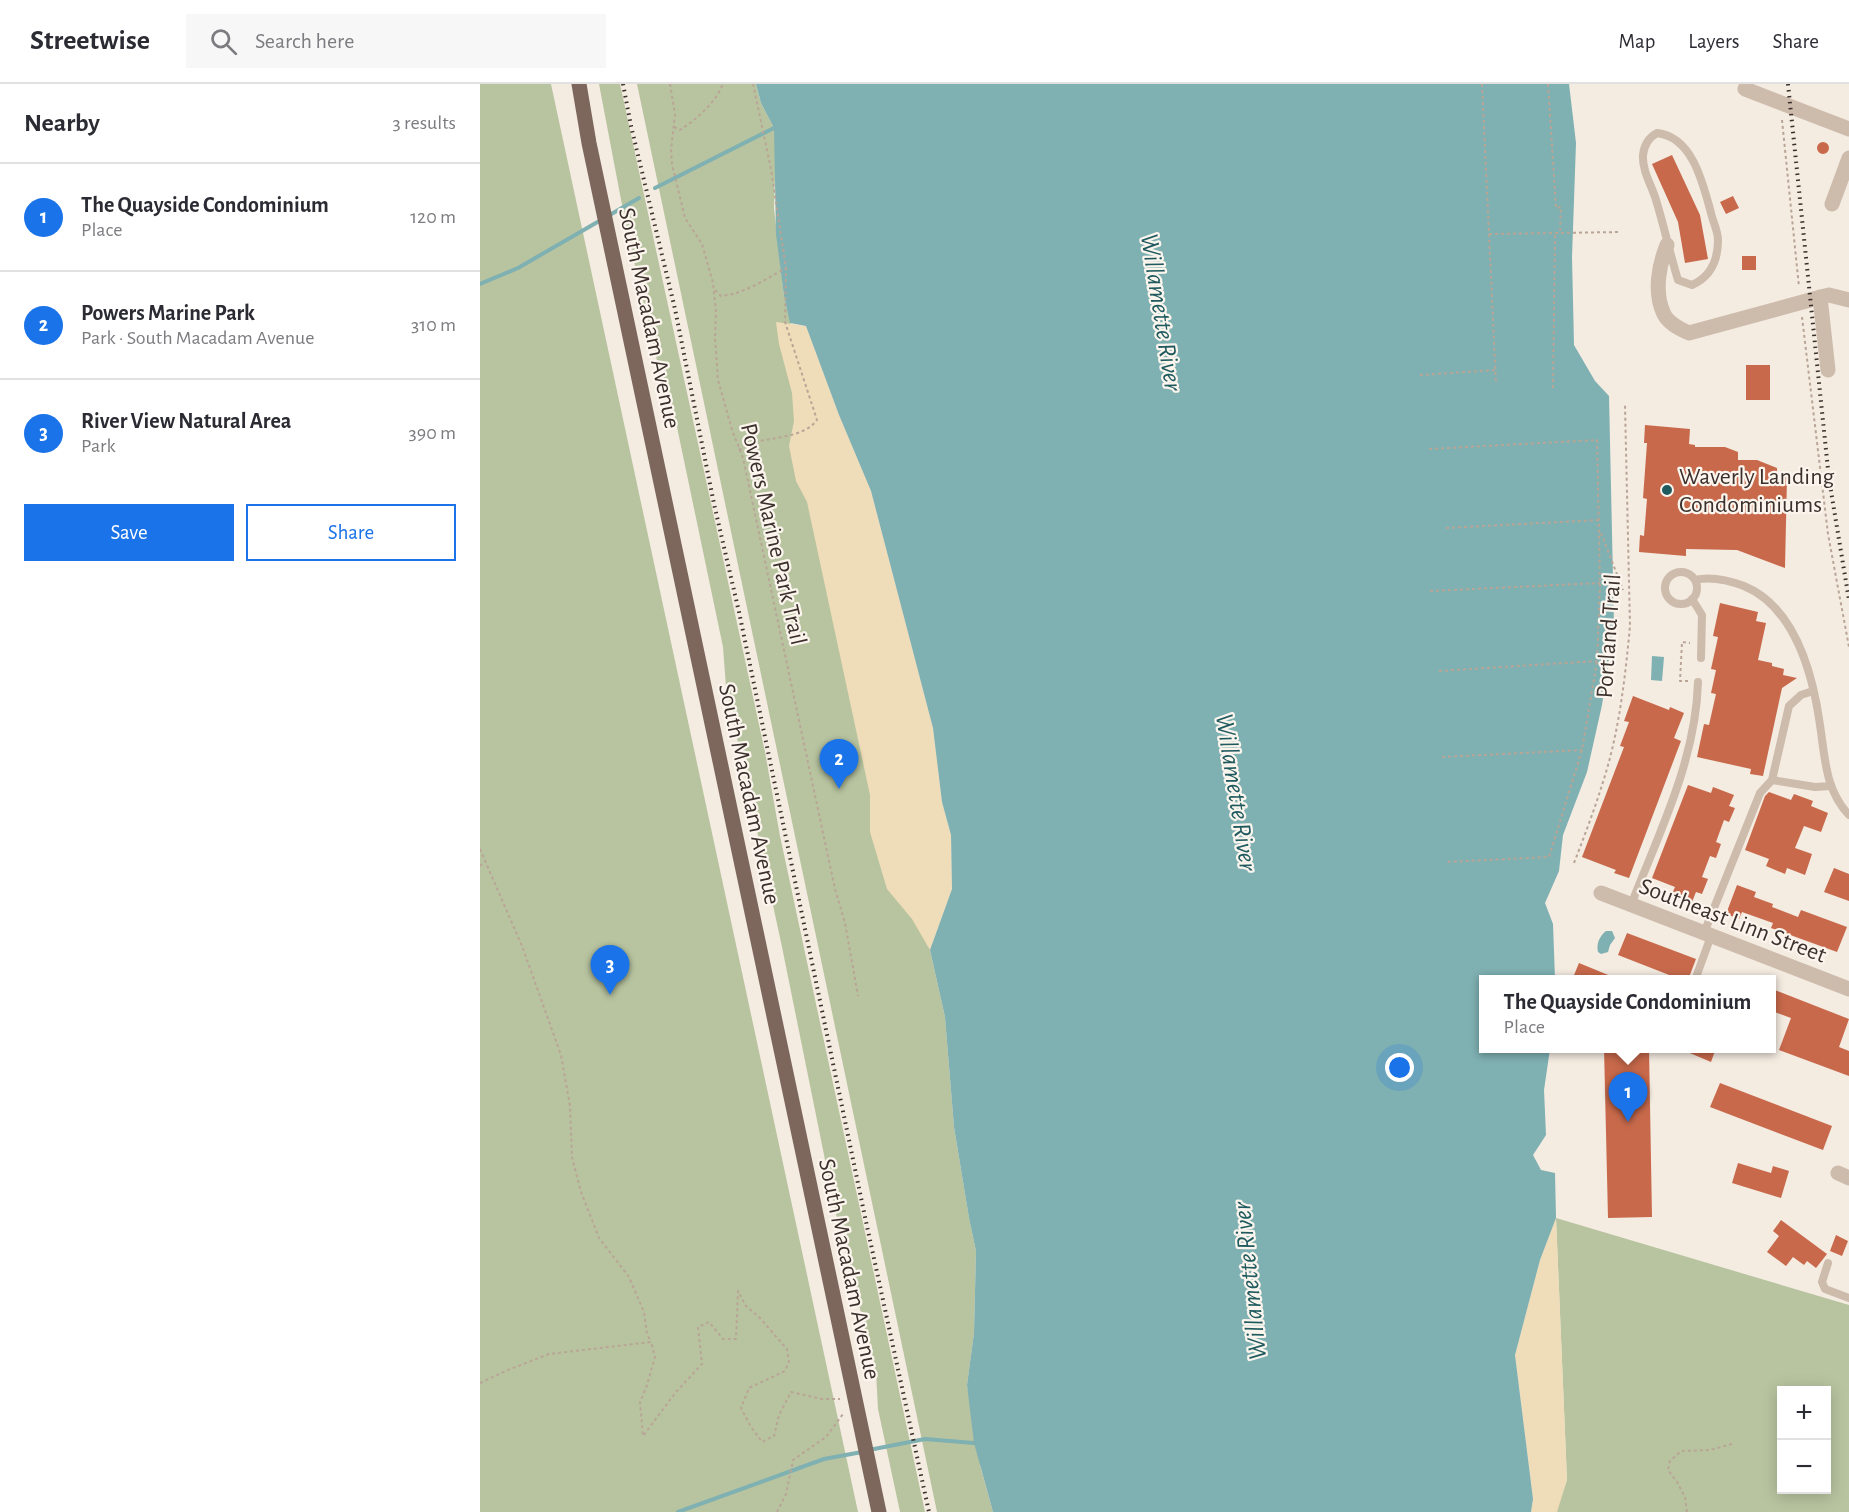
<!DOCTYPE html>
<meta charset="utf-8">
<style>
body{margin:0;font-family:"Alegreya Sans",sans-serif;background:#f7f7f7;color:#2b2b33}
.controls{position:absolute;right:18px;bottom:18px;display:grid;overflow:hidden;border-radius:0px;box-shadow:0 3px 15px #0003}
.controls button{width:54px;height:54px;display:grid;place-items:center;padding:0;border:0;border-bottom:2px solid #e1e1e2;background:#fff;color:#2b2b33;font:30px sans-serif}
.you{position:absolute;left:920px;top:984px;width:21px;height:21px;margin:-15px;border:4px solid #fff;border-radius:50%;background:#1a73e8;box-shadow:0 0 0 9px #1a73e833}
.badge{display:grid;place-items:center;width:39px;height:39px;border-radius:50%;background:#1a73e8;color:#fff;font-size:20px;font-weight:700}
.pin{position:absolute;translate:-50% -50px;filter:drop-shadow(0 2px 3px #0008)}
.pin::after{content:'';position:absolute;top:32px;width:21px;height:18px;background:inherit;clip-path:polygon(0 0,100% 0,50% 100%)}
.popup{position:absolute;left:999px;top:891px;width:297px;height:78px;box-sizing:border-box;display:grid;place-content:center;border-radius:0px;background:#fff;filter:drop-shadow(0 2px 4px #0005);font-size:20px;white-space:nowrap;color:#7c7c81}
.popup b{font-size:22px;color:#2b2b33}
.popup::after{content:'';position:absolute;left:50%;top:100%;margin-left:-12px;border:12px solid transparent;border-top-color:#fff}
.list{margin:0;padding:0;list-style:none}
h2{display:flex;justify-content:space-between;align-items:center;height:78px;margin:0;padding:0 24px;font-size:26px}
h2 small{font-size:20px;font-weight:400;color:#7c7c81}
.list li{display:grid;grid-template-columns:39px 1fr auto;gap:18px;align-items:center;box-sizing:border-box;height:108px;padding:0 24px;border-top:2px solid #e1e1e2}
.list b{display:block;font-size:22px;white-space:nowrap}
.list p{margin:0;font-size:20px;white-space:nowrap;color:#7c7c81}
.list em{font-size:20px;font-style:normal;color:#7c7c81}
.actions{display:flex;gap:12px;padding:18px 24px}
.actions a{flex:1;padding:14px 0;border:2px solid #1a73e8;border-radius:0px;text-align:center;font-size:21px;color:#1a73e8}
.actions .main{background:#1a73e8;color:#fff}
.icon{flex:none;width:33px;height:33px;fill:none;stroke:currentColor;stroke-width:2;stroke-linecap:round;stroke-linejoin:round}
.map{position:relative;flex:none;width:1369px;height:1428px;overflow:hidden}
header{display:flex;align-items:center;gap:36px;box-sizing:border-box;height:84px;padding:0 30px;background:#fff;border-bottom:2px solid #e1e1e2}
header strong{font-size:28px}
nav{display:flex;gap:33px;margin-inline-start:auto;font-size:21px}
.search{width:420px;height:54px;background:#f7f7f7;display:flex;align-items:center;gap:15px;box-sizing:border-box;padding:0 21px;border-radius:0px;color:#7c7c81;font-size:22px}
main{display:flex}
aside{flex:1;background:#fff}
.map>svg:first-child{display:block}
</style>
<header>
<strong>Streetwise</strong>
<div class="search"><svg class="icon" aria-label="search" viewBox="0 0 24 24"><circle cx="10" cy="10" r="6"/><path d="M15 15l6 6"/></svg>Search here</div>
<nav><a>Map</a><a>Layers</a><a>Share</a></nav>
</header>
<main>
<aside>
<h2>Nearby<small>3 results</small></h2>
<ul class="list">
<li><span class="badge">1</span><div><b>The Quayside Condominium</b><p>Place</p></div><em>120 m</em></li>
<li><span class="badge">2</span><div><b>Powers Marine Park</b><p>Park · South Macadam Avenue</p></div><em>310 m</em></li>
<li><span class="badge">3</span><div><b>River View Natural Area</b><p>Park</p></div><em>390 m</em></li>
</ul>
<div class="actions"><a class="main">Save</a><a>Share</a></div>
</aside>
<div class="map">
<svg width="1369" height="1428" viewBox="0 0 1369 1428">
<rect width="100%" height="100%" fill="#f4ebe1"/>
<path fill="#b8c4a0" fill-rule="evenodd" d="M 0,0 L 71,0 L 378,1428 L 0,1428 Z
M 119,0 L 140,0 L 285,668 L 300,752 L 445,1428 L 420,1428 L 398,1325 L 396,1288 L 356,1130 L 302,863 L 246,603 L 243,563 L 193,324 L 185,311 L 147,147 Z
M 157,0 L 276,0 L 281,19 L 294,44 L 296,61 L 294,124 L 304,212 L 458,840 L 450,866 L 465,933 L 474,1043 L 489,1134 L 496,1167 L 494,1249 L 487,1301 L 501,1385 L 513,1428 L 457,1428 Z
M 1076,1134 L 1369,1221 L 1369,1428 L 1075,1428 L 1087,1396 ZM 1302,1306 L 1346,1306 L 1346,1406 L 1302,1406 Z"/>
<path fill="#efdcb8" d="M 296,238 L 326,242 L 359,331 L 391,407 L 453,644 L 462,718 L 471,751 L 472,805 L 450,866 L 432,835 L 407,805 L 390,748 L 390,711 L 327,418 L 316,397 L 309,362 L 314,337 L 312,309 L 299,260 Z
M 1076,1134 L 1087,1396 L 1077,1428 L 1051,1428 L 1053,1415 L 1035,1271 L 1060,1176 Z"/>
<path fill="#7fb0b2" d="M 276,0 L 1089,0 L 1096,59 L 1092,173 L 1094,261 L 1115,297 L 1129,312 L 1134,541 L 1122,621 L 1107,688 L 1083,751 L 1079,787 L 1065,819 L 1073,840 L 1075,895 L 1004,896 L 1004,964 L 1070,965 L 1064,1006 L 1066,1051 L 1053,1071 L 1061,1086 L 1075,1089 L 1076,1134 L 1060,1176 L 1035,1271 L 1053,1415 L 1051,1428 L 513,1428 L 494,1359 L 487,1301 L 494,1249 L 496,1167 L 489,1134 L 474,1043 L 465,933 L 450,866 L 472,805 L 471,751 L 462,718 L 453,644 L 391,407 L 359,331 L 326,242 L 310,239 L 304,212 L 296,150 L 294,44 L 281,19 Z
M 1172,572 L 1184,573 L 1182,597 L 1171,596 Z
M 1126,847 L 1132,847 L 1135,854 L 1130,861 L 1128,868 L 1121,870 L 1118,868 C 1116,859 1120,852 1126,847 Z"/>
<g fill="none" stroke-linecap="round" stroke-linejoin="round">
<path stroke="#7fb0b2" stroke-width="4" d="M 175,104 L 294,44
M 128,132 L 159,114
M 0,200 L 38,184 L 121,136
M 389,1366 L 445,1355 L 494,1359
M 198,1428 L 344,1375 L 382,1368"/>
</g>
<path fill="#c8694b" d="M1337 64a6 6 0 1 1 12 0a6 6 0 1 1-12 0Z
M 1192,71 L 1220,131 L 1228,175 L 1205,179 L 1198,138 L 1172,80 Z
M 1253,112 L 1259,124 L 1246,130 L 1240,118 Z
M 1262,172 L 1276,172 L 1276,186 L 1262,186 Z
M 1266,281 L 1290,281 L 1290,316 L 1266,316 Z
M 1165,341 L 1210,345 L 1209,360 L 1215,361 L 1215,363 L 1245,363 L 1258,368 L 1258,376 L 1277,376 L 1297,384 L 1297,393 L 1307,393 L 1305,484 L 1257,466 L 1206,465 L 1206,472 L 1159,468 L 1160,451 L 1164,452 L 1167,415 L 1163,414 L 1167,359 L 1164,359 Z
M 1240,519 L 1278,528 L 1276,537 L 1286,539 L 1278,576 L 1292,579 L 1292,582 L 1304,585 L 1303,591 L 1317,594 L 1302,604 L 1283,692 L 1270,690 L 1271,685 L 1217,673 L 1224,640 L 1229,641 L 1236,610 L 1231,609 L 1236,586 L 1231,585 L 1238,553 L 1233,552 Z
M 1153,612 L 1189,626 L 1190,623 L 1204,629 L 1194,654 L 1201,657 L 1149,794 L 1134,789 L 1136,786 L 1102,773 L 1144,663 L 1140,662 L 1149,638 L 1144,637 Z
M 1208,701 L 1231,709 L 1233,703 L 1254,711 L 1249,722 L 1255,724 L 1249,738 L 1244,736 L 1236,758 L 1241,760 L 1236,774 L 1230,772 L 1222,793 L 1228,795 L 1222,810 L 1216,808 L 1212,818 L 1192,810 L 1195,803 L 1172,794 Z
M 1289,708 L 1311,716 L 1314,710 L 1333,717 L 1331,722 L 1348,729 L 1341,748 L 1324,742 L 1315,764 L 1332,770 L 1325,791 L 1307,784 L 1305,790 L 1286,782 L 1289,775 L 1265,766 L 1285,712 Z
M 1354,784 L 1369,790 L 1369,817 L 1344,808 Z
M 1257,801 L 1276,808 L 1274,813 L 1293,820 L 1292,823 L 1318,833 L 1321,826 L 1367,843 L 1357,868 L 1291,844 L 1293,839 L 1262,828 L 1259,835 L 1246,830 Z
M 1147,849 L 1216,875 L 1208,896 L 1202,896 L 1138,871 Z
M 1099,879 L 1138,895 L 1138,896 L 1092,896 Z
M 1292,905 L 1369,935 L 1359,963 L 1369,967 L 1369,992 L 1299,966 L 1311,934 L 1292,927 Z
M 1124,964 L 1169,964 L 1172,1133 L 1128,1134 Z
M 1198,964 L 1236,964 L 1231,978 Z
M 1240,999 L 1352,1042 L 1343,1066 L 1230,1023 Z
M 1258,1079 L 1291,1089 L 1293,1082 L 1309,1087 L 1301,1114 L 1252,1099 Z
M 1301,1136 L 1347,1170 L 1336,1184 L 1327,1177 L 1324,1181 L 1313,1173 L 1306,1182 L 1287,1168 L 1299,1152 L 1293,1147 Z
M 1356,1151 L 1368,1157 L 1362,1172 L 1350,1167 Z"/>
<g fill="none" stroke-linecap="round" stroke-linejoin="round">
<path stroke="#b9a596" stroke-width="2" stroke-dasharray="3 3" stroke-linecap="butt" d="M 190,0 L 195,30 L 191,66 L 192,80 L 205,134 L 222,160 L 233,199 L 236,228 L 235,254 L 238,296 L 252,346 L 263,374 L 355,805 L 365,839 L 378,912
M 1002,0 L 1016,300
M 1068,0 L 1076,124 L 1081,123 L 1080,149
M 1302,36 L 1319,203
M 194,43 L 200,46 C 217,35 236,18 243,0
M 1009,150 L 1141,148
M 235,206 L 241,212 C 264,210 286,195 306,184 L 291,85 L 273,0
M 1322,233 L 1348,450 L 1369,563
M 940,291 L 1015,286
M 1073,304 L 1075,149
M 949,365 L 1117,356 L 1120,499 L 1117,577 L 1102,666 L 1069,773 L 965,778
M 259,366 C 263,364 267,360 272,359 C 291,353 324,354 337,336 L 305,238 L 306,184
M 966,444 L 1119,436
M 1121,449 L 1143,506
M 950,507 L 1120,499
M 959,587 L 1117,577
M 1208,597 L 1200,597 L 1202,558 L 1210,559
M 962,673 L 1102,666
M 0,765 L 42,862 L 81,971 L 90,1022 L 92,1073 L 101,1108 L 119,1154 L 149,1193 L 164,1228 L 167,1250 L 171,1258
M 1094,779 C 1104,753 1114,727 1122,701 C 1139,650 1145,595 1150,542 L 1145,321
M 0,782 L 6,777
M 0,1299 L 28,1286 L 69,1270 L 171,1258 L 175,1273 L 166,1304 L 160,1318 L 163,1352 L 196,1308 L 222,1280 L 218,1243 L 229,1238 L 243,1255 L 256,1255 L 258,1207 L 266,1222 L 279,1233 L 307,1265 L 309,1277 L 305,1287 L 269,1304 L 261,1324 L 271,1343 L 282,1358 L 294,1352 L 299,1331 L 311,1308 L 342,1315 L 360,1315
M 297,1428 L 306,1410 L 313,1376 L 346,1353 L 363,1330
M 1207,1428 L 1205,1413 L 1197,1398 L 1188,1386 L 1190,1377 L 1201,1367 L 1230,1366 L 1252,1360"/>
<path stroke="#cdbbac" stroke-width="8" d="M 1177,49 C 1213,53 1223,100 1231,129 C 1233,138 1238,147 1238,156 C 1238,177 1230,193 1212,201 L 1198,196 C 1190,170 1184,142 1176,116 C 1172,102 1162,87 1163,71 C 1164,62 1168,54 1177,49 Z
M1185 504a16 16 0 1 1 32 0a16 16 0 1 1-32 0Z
M 1215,496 C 1231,492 1248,496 1264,502 C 1315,523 1333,591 1340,641 C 1345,673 1345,706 1369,731
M 1212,515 L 1222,531 L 1221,574
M 1292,696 L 1335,703 L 1351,702
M 1151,821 C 1179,749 1216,676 1218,598
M 1224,849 L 1280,709 L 1292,696 L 1309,622 L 1321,611 L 1333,607
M 1215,896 L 1231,852
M 1348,1179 L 1342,1198 L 1345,1205 L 1369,1214"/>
<path stroke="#cdbbac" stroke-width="15" d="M 1265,5 L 1369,45
M 1352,120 L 1369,74
M 1187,161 C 1179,181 1174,207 1183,228 C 1187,239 1200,245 1209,249 L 1341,213 L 1349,211 L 1369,216
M 1340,213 L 1348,286
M 1121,809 L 1369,905
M 1358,1089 L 1369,1094"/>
<path stroke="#7d675c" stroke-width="15" d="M 99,0 L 109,59 L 399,1428"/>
<path stroke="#3b302b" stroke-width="4" stroke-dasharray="1.5 4.5" stroke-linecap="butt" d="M 143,0 L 151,42 L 195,225 L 234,420 L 259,528 L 385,1133 L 449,1428
M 1308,0 L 1349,395 L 1369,516"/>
</g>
<circle fill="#1f5a5e" stroke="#fbf5ee" stroke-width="2" cx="1187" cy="406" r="6"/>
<g text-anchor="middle" stroke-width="4.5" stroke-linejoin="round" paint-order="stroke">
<g font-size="24" fill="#3b302b" stroke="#fbf5ee">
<text transform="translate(170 234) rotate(78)" y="8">South Macadam Avenue</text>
<text transform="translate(294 450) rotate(77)" y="8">Powers Marine Park Trail</text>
<text transform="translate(1128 552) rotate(-86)" y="8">Portland Trail</text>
<text transform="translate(270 710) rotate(78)" y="8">South Macadam Avenue</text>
<text transform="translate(1253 836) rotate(21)" y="8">Southeast Linn Street</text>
<text transform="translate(370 1185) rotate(78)" y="8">South Macadam Avenue</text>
</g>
<g font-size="24" fill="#3b302b" stroke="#fbf5ee" text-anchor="start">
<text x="1199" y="400">Waverly Landing<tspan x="1199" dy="28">Condominiums</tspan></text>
</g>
<g font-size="26" font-style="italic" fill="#1f5a5e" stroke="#fbf5ee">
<text transform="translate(682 228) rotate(81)" y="9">Willamette River</text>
<text transform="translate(757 708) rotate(81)" y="9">Willamette River</text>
<text transform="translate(769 1197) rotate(-96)" y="9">Willamette River</text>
</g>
</g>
</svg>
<div class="controls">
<button>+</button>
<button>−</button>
</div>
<div class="you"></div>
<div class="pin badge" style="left:1148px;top:1038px">1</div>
<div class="popup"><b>The Quayside Condominium</b>Place</div>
<div class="pin badge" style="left:359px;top:705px">2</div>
<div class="pin badge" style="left:130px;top:911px">3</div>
</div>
</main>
